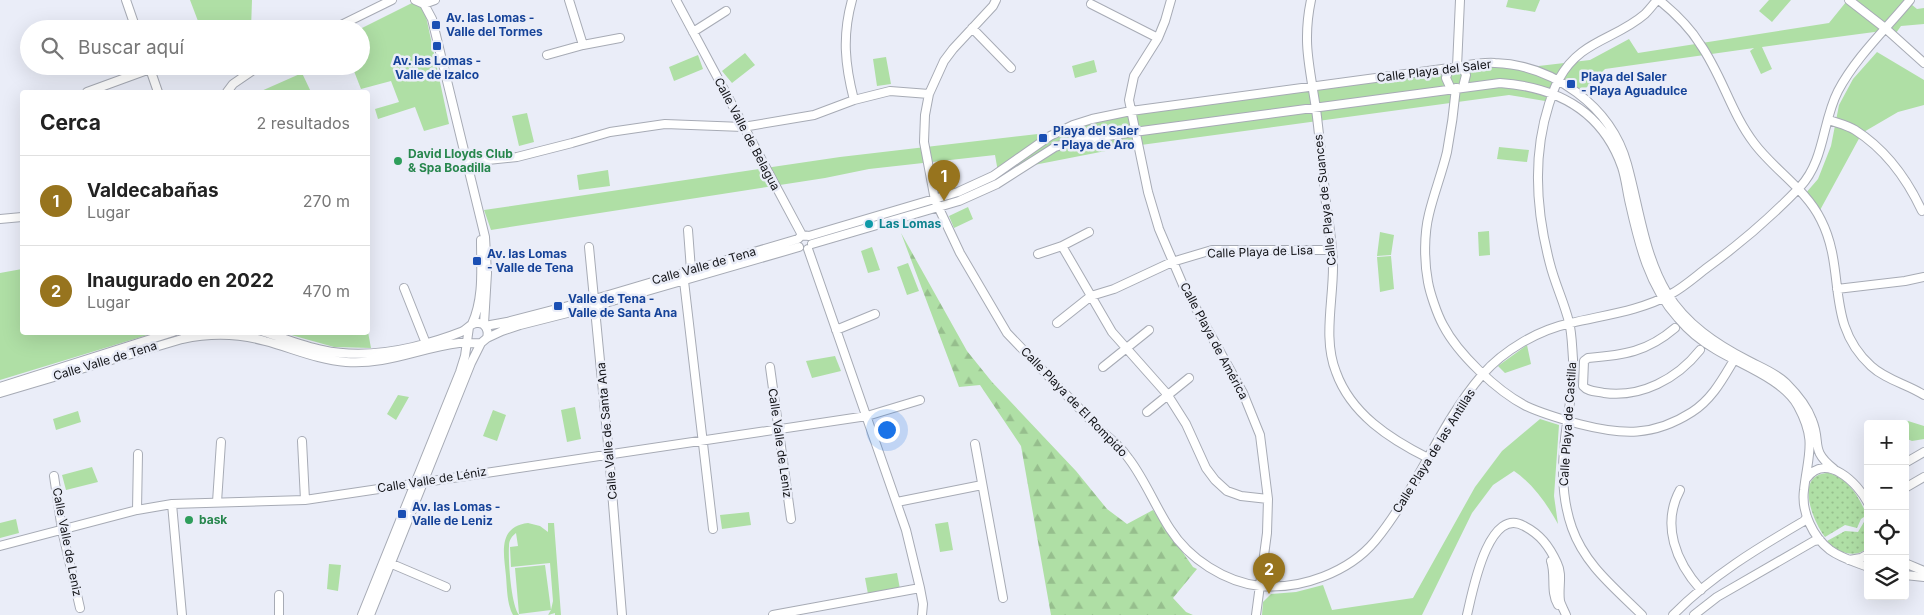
<!DOCTYPE html>
<html lang="es">
<meta charset="utf-8">
<style>
body{margin:0;font-family:Inter,sans-serif;background:#f6f6f6;color:#222}
.controls{position:absolute;right:15px;bottom:15px;display:grid;overflow:hidden;border-radius:5px;box-shadow:0 5px 20px #0002}
.controls button{width:45px;height:45px;display:grid;place-items:center;padding:0;border:0;border-bottom:1px solid #e0e0e0;background:#fff;color:#222;font:25px sans-serif}
.you{position:absolute;left:886px;top:429px;width:18px;height:18px;margin:-12px;border:4px solid #fff;border-radius:50%;background:#1a73e8;box-shadow:0 0 0 8px #1a73e833}
.badge{display:grid;place-items:center;width:32px;height:32px;border-radius:50%;background:#97741e;color:#fff;font-size:16px;font-weight:700}
.pin{position:absolute;translate:-50% -41px;filter:drop-shadow(0 1px 2px #0008)}
.pin::after{content:'';position:absolute;top:26px;width:18px;height:15px;background:inherit;clip-path:polygon(0 0,100% 0,50% 100%)}
.list{margin:0;padding:0;list-style:none}
h2{display:flex;justify-content:space-between;align-items:center;height:65px;margin:0;padding:0 20px;font-size:21px}
h2 small{font-size:16px;font-weight:400;color:#767676}
.list li{display:grid;grid-template-columns:32px 1fr auto;gap:15px;align-items:center;box-sizing:border-box;height:90px;padding:0 20px;border-top:1px solid #e0e0e0}
.list b{display:block;font-size:19px;white-space:nowrap}
.list p{margin:0;font-size:16px;white-space:nowrap;color:#767676}
.list em{font-size:16px;font-style:normal;color:#767676}
.icon{flex:none;width:28px;height:28px;fill:none;stroke:currentColor;stroke-width:2;stroke-linecap:round;stroke-linejoin:round}
.map{position:relative;flex:none;width:1924px;height:615px;overflow:hidden}
.search{position:absolute;background:#fff;box-shadow:0 5px 20px #0002;left:20px;top:20px;width:350px;height:55px;display:flex;align-items:center;gap:12px;box-sizing:border-box;padding:0 18px;border-radius:28px;color:#767676;font-size:19px}
.panel{position:absolute;background:#fff;box-shadow:0 5px 20px #0002;left:20px;top:90px;width:350px;height:245px;border-radius:5px}
.map>svg:first-child{display:block}
</style>
<div class="map">
<svg width="1924" height="615" viewBox="0 0 1924 615">
<defs>
<pattern id="grass-dots" width="8" height="8" patternUnits="userSpaceOnUse" patternTransform="scale(1.25)"><rect width="8" height="8" fill="#afdfa5"/><path d="M2 2h.1M6 6h.1" fill="none" stroke="#96be8d" stroke-width="1.8" stroke-linecap="round"/></pattern>
<pattern id="forest-firs" width="22" height="20" patternUnits="userSpaceOnUse" patternTransform="scale(1.25)"><rect width="22" height="20" fill="#afdfa5"/><path d="M5 1l3.5 6h-7zM16 11l3.5 6h-7z" fill="#96be8d"/></pattern>
</defs>
<rect width="100%" height="100%" fill="#eaedf8"/>
<path fill="url(#grass-dots)" d="M 1829,473 C 1849,479 1859,497 1867,515 L 1861,519 L 1857,528 L 1845,525 L 1825,537 C 1813,522 1793,473 1829,473 Z
M 1868,520 L 1868,548 C 1854,559 1838,553 1827,541 L 1845,531 L 1858,532 L 1864,522 Z"/>
<path fill="url(#forest-firs)" d="M 901,233 L 967,351 L 992,382 L 1076,471 L 1107,509 L 1127,524 L 1153,510 L 1193,567 L 1197,569 L 1173,598 L 1186,612 L 1193,615 L 1051,615 L 1021,446 L 980,385 L 959,387 Z"/>
<path fill="#afdfa5" d="M 190,0 L 252,0 L 251,29 L 201,29 Z
M 1508,0 L 1540,0 L 1535,12 L 1506,7 Z
M 1769,0 L 1791,0 L 1772,22 L 1759,11 Z
M 1854,0 L 1906,0 L 1917,9 L 1924,8 L 1924,24 L 1901,26 L 1896,33 Z
M 1846,2 L 1882,31 L 1762,47 L 1772,69 L 1761,74 L 1750,51 L 1754,48 L 1605,69 L 1581,93 L 1562,81 L 1551,102 L 1509,95 L 1126,147 L 998,172 L 995,155 L 869,169 L 825,178 L 491,230 L 484,210 L 840,157 L 1055,132 L 1086,120 L 1455,65 L 1530,67 L 1590,60 L 1629,39 L 1638,53 L 1829,23 Z
M 412,3 L 424,7 L 449,124 L 424,131 L 415,107 L 378,119 L 375,109 L 399,102 L 391,81 L 361,89 L 352,66 L 361,66 L 360,29 Z
M 1877,52 L 1924,80 L 1924,105 L 1898,112 L 1862,133 L 1819,212 L 1805,194 L 1818,179 L 1831,146 L 1839,105 L 1853,79 Z
M 745,53 L 755,65 L 732,83 L 722,71 Z
M 698,55 L 703,69 L 674,81 L 669,67 Z
M 886,57 L 891,84 L 877,86 L 873,59 Z
M 1094,60 L 1097,72 L 1075,78 L 1072,66 Z
M 302,73 L 311,92 L 259,92 Z
M 527,113 L 534,142 L 519,146 L 512,116 Z
M 1499,147 L 1529,150 L 1527,162 L 1497,159 Z
M 608,170 L 610,186 L 579,190 L 577,175 Z
M 968,207 L 973,219 L 954,228 L 949,216 Z
M 1489,231 L 1490,255 L 1479,256 L 1478,232 Z
M 1380,232 L 1394,235 L 1391,255 L 1377,256 Z
M 872,247 L 880,270 L 868,273 L 861,251 Z
M 1391,256 L 1394,289 L 1380,292 L 1377,257 Z
M 908,263 L 919,291 L 907,295 L 897,267 Z
M 22,269 L 22,332 L 154,333 L 0,380 L 0,273 Z
M 368,332 L 371,348 L 334,347 L 284,333 Z
M 1527,345 L 1531,364 L 1505,373 L 1498,366 Z
M 835,356 L 841,371 L 812,378 L 806,361 Z
M 398,395 L 409,397 L 396,420 L 387,414 Z
M 575,407 L 581,439 L 567,442 L 561,410 Z
M 493,410 L 506,415 L 497,441 L 483,436 Z
M 78,411 L 81,422 L 56,430 L 53,419 Z
M 1540,419 L 1559,425 L 1554,496 L 1558,524 C 1547,504 1533,484 1514,471 L 1493,485 L 1472,513 L 1422,615 L 1262,615 L 1263,602 L 1271,594 L 1296,592 L 1323,585 L 1332,610 L 1413,598 L 1475,487 L 1502,451 Z
M 1908,421 L 1924,426 L 1924,439 L 1912,441 L 1905,438 L 1905,424 L 1903,424 Z
M 92,467 L 98,482 L 66,490 L 62,475 Z
M 749,512 L 751,525 L 722,529 L 720,515 Z
M 16,519 L 19,533 L 0,538 L 0,523 Z
M 948,522 L 953,550 L 940,552 L 935,524 Z
M 528,523 L 540,526 L 548,532 L 548,523 L 554,523 L 561,615 L 555,615 L 555,613 L 548,615 L 551,610 L 519,614 L 515,568 L 545,565 L 551,610 L 553,601 L 550,563 L 511,567 L 510,547 L 518,546 L 516,533 C 512,536 509,540 509,546 C 508,560 511,605 519,615 L 513,615 L 511,611 C 507,600 507,588 506,576 C 504,554 497,527 528,523 Z
M 329,564 L 341,565 L 338,591 L 327,589 Z
M 897,573 L 900,589 L 868,594 L 865,578 Z"/>
<g fill="none" stroke-linecap="round" stroke-linejoin="round">
<defs>
<path id="minor" d="M 126,0 L 136,29
M 415,0 L 424,4 L 435,0
M 569,0 L 583,45
M 676,0 L 802,235
M 852,0 C 842,36 845,65 854,100
M 996,0 L 993,6 L 953,49 L 944,61 L 929,94 L 925,115 L 924,142 L 935,200 L 960,253 L 1007,333 L 1100,430 C 1111,439 1121,447 1129,459 C 1145,480 1155,506 1170,529 C 1189,559 1225,582 1260,586 C 1301,590 1349,572 1375,541 C 1417,490 1439,425 1482,375 C 1504,350 1538,330 1571,323 C 1604,315 1640,311 1671,294 C 1684,287 1696,276 1708,267 C 1741,243 1772,216 1800,187 C 1825,160 1822,122 1838,91 C 1856,57 1886,29 1910,0
M 1171,0 L 1165,21 L 1158,38 L 1134,76 L 1129,100 L 1148,192 L 1159,229 L 1183,285 L 1243,393 L 1260,435 L 1268,499 L 1267,533 L 1256,615
M 1311,0 C 1302,43 1310,67 1316,109 C 1320,140 1323,172 1326,203 C 1329,224 1333,246 1333,267 C 1333,302 1323,339 1336,372 C 1351,414 1390,439 1428,458
M 1659,0 C 1675,13 1689,26 1700,44 C 1722,75 1731,113 1754,143 C 1774,170 1806,189 1821,220 C 1847,271 1824,323 1871,366 C 1886,380 1907,384 1924,395
M 1849,0 L 1885,28 L 1924,63
M 424,4 L 432,19 L 485,237 L 487,273 L 484,324
M 1091,4 L 1158,38
M 972,28 L 1011,68
M 333,29 L 392,0
M 693,32 L 726,11
M 547,55 L 583,45 L 620,38
M 149,66 L 158,92
M 1462,66 L 1466,75 L 1463,87
M 1457,67 L 1460,0
M 1449,68 L 1446,78 L 1451,89
M 1456,88 C 1454,110 1451,131 1447,152 C 1442,173 1434,193 1429,214 C 1424,234 1424,261 1428,282 C 1430,293 1437,314 1443,325 C 1458,354 1497,391 1526,406 C 1543,414 1561,419 1579,424 C 1622,435 1653,437 1692,412 C 1712,399 1722,380 1734,360
M 87,92 L 150,69
M 227,92 L 233,84 L 259,66
M 1829,120 C 1837,123 1847,125 1855,130 C 1885,149 1907,179 1922,211
M 468,162 L 517,157 L 572,143 L 610,132 L 665,124 L 743,127 L 814,115 L 854,100 L 890,91 L 929,94
M 0,219 L 22,217
M 688,230 L 691,270 L 684,281 L 713,529
M 802,235 L 809,236 L 958,192 L 993,176 L 1050,136 L 1073,125 L 1092,119 L 1131,111 L 1457,67 C 1469,65 1482,62 1495,63 C 1553,65 1611,106 1627,164 C 1639,207 1644,255 1667,293 C 1686,324 1716,344 1747,360 C 1760,367 1776,373 1786,383 C 1797,394 1807,406 1812,420 C 1822,444 1809,449 1834,469
M 812,244 L 959,201 L 997,184 L 1055,147 L 1074,141 L 1134,132 L 1500,83 C 1556,87 1602,110 1622,167 C 1626,179 1627,192 1630,204 C 1639,244 1649,286 1678,318 C 1688,330 1701,341 1715,349 C 1741,365 1783,379 1798,406 C 1817,441 1808,454 1804,490 C 1801,512 1813,537 1830,550 C 1841,558 1855,562 1868,567
M 1062,246 L 1112,332 L 1167,394 L 1186,424 L 1206,468 L 1215,480 L 1227,491 L 1241,496 L 1268,499
M 589,247 L 609,454 L 622,615
M 808,249 L 906,530 L 920,588 L 923,604 L 922,615
M 1038,254 L 1062,246 L 1089,232
M 404,288 L 427,346
M 1837,289 L 1905,281 L 1924,277
M 1057,323 L 1091,296 L 1114,289 L 1172,262 L 1212,250 L 1332,250
M 472,324 C 484,298 481,268 481,240
M 485,326 L 507,322 L 595,299 L 798,239 L 802,235
M 1675,328 C 1647,352 1624,355 1588,358 L 1584,361 L 1583,386 C 1588,392 1597,391 1604,393 C 1641,398 1677,379 1700,350
M 836,330 L 875,314
M 264,332 C 283,338 303,346 322,350 C 353,357 383,354 413,347 C 429,343 446,338 461,332 C 467,330 470,323 477,323 C 486,322 489,331 487,338
M 770,367 L 791,519
M 1103,367 L 1149,330
M 0,387 L 173,332
M 0,393 L 182,339 C 210,333 237,333 265,341 C 292,348 318,360 346,362 C 387,365 419,348 459,343 C 466,342 474,344 481,343 L 487,338 L 502,331 L 520,325 L 595,306 L 799,247
M 1147,412 L 1189,378
M 302,441 L 305,500
M 975,444 L 1003,598
M 1905,463 L 1924,452
M 54,476 L 62,530 L 80,608
M 1807,478 C 1826,452 1858,483 1868,503
M 1905,488 L 1924,477
M 1680,490 C 1661,525 1676,562 1701,590
M 217,502 L 221,442
M 897,502 L 982,485
M 172,504 L 182,615
M 137,510 L 138,454
M 0,546 L 137,510 L 172,504 L 305,500 L 867,416 L 920,400
M 1849,560 L 1861,558 L 1868,554
M 1551,561 C 1556,575 1550,592 1558,605
M 1905,563 L 1924,571
M 392,564 L 446,587
M 1905,575 L 1924,577
M 279,615 L 279,595
M 362,615 L 460,372 L 465,356 L 469,327
M 370,615 L 471,363 L 481,343
M 773,615 L 920,588
M 1467,615 C 1472,594 1488,505 1524,526 C 1540,534 1549,546 1557,563 C 1563,575 1558,587 1560,601 C 1561,605 1564,610 1566,615
M 1642,615 C 1615,588 1585,565 1572,528 C 1560,494 1562,458 1567,423 C 1570,402 1574,381 1573,359 C 1572,347 1572,333 1569,322 C 1564,302 1555,284 1550,264 C 1536,211 1532,157 1549,104 C 1552,96 1554,87 1559,79 C 1580,40 1615,40 1645,14 C 1649,10 1653,5 1657,0
M 1673,615 C 1711,576 1758,548 1804,521 L 1807,517
M 1694,615 L 1717,597 L 1814,541 L 1820,540"/>
</defs>
<use href="#minor" stroke="#a7abb5" stroke-width="10"/>
<use href="#minor" stroke="#fff" stroke-width="8"/>
</g>
<g fill="#1a4fb4" stroke="#eaedf8" stroke-width="2">
<rect x="431" y="20" width="10" height="10" rx="2.5"/>
<rect x="432" y="41" width="10" height="10" rx="2.5"/>
<rect x="1566" y="79" width="10" height="10" rx="2.5"/>
<rect x="1038" y="133" width="10" height="10" rx="2.5"/>
<rect x="472" y="256" width="10" height="10" rx="2.5"/>
<rect x="553" y="301" width="10" height="10" rx="2.5"/>
<rect x="397" y="509" width="10" height="10" rx="2.5"/>
</g>
<g fill="#2e9e5b" stroke="#eaedf8" stroke-width="2">
<circle cx="398" cy="161" r="5"/>
<circle cx="189" cy="520" r="5"/>
</g>
<circle fill="#0f9aa8" stroke="#eaedf8" stroke-width="2" cx="869" cy="224" r="5"/>
<g text-anchor="middle" stroke-width="5" stroke-linejoin="round" paint-order="stroke">
<g font-size="12" font-weight="bold" fill="#164399" stroke="#eaedf8" text-anchor="start">
<text x="446" y="22">Av. las Lomas -<tspan x="446" dy="14">Valle del Tormes</tspan></text>
<text x="437" y="65" text-anchor="middle">Av. las Lomas -<tspan x="437" dy="14">Valle de Izalco</tspan></text>
<text x="1581" y="81">Playa del Saler<tspan x="1581" dy="14">- Playa Aguadulce</tspan></text>
<text x="1053" y="135">Playa del Saler<tspan x="1053" dy="14">- Playa de Aro</tspan></text>
<text x="487" y="258">Av. las Lomas<tspan x="487" dy="14">- Valle de Tena</tspan></text>
<text x="568" y="303">Valle de Tena -<tspan x="568" dy="14">Valle de Santa Ana</tspan></text>
<text x="412" y="511">Av. las Lomas -<tspan x="412" dy="14">Valle de Leniz</tspan></text>
</g>
<g font-size="12" fill="#111216" stroke="#eaedf8">
<text transform="translate(1434 71) rotate(-7)" y="4">Calle Playa del Saler</text>
<text transform="translate(747 134) rotate(62)" y="4">Calle Valle de Belagua</text>
<text transform="translate(1325 200) rotate(-96)" y="4">Calle Playa de Suances</text>
<text transform="translate(1260 252) rotate(-2)" y="4">Calle Playa de Lisa</text>
<text transform="translate(704 266) rotate(-16)" y="4">Calle Valle de Tena</text>
<text transform="translate(1214 341) rotate(62)" y="4">Calle Playa de América</text>
<text transform="translate(105 361) rotate(-17)" y="4">Calle Valle de Tena</text>
<text transform="translate(1074 402) rotate(46)" y="4">Calle Playa de El Rompido</text>
<text transform="translate(1568 424) rotate(-86)" y="4">Calle Playa de Castilla</text>
<text transform="translate(607 431) rotate(-95)" y="4">Calle Valle de Santa Ana</text>
<text transform="translate(780 443) rotate(82)" y="4">Calle Valle de Leniz</text>
<text transform="translate(1434 451) rotate(-58)" y="4">Calle Playa de las Antillas</text>
<text transform="translate(432 480) rotate(-9)" y="4">Calle Valle de Léniz</text>
<text transform="translate(67 542) rotate(79)" y="4">Calle Valle de Leniz</text>
</g>
<g font-size="12" font-weight="bold" fill="#27864d" stroke="#eaedf8" text-anchor="start">
<text x="408" y="158">David Lloyds Club<tspan x="408" dy="14">&amp; Spa Boadilla</tspan></text>
<text x="199" y="524">bask</text>
</g>
<g font-size="12" font-weight="bold" fill="#0d838f" stroke="#eaedf8" text-anchor="start">
<text x="879" y="228">Las Lomas</text>
</g>
</g>
</svg>
<div class="controls">
<button>+</button>
<button>−</button>
<button><svg class="icon" aria-label="locate" viewBox="0 0 24 24"><circle cx="12" cy="12" r="6"/><path d="M12 2v4M12 18v4M2 12h4M18 12h4"/></svg></button>
<button><svg class="icon" aria-label="layers" viewBox="0 0 24 24"><path d="M12 4l9 5-9 5-9-5zM3 14l9 5 9-5"/></svg></button>
</div>
<div class="you"></div>
<div class="pin badge" style="left:944px;top:201px">1</div>
<div class="pin badge" style="left:1269px;top:594px">2</div>
<div class="search"><svg class="icon" aria-label="search" viewBox="0 0 24 24"><circle cx="10" cy="10" r="6"/><path d="M15 15l6 6"/></svg>Buscar aquí</div>
<section class="panel">
<h2>Cerca<small>2 resultados</small></h2>
<ul class="list">
<li><span class="badge">1</span><div><b>Valdecabañas</b><p>Lugar</p></div><em>270 m</em></li>
<li><span class="badge">2</span><div><b>Inaugurado en 2022</b><p>Lugar</p></div><em>470 m</em></li>
</ul>
</section>
</div>
